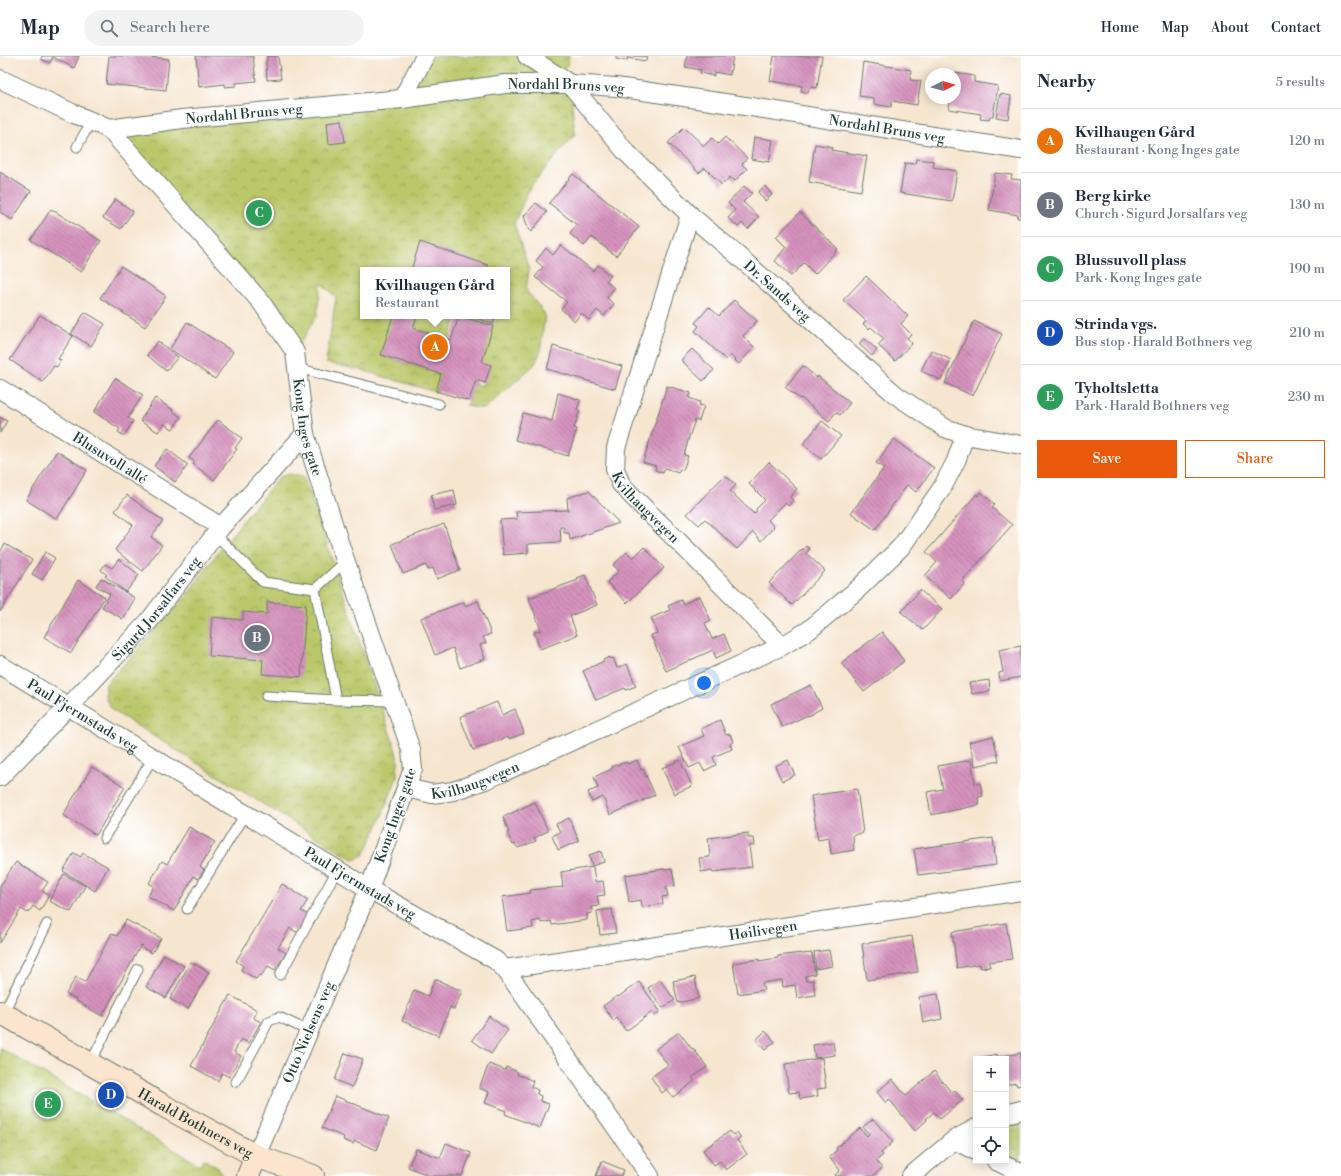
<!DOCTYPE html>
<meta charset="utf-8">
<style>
body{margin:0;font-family:"Libre Bodoni",serif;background:#f2f2f3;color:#1f2937}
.controls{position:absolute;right:12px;bottom:12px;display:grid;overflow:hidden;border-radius:0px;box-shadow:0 2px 10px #0003}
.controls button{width:36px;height:36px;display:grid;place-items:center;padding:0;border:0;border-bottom:1px solid #e0e1e3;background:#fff;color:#1f2937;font:20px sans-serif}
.compass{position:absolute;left:925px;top:12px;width:36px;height:36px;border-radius:50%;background:#fff;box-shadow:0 2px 10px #0003;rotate:85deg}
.you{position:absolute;left:704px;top:627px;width:14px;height:14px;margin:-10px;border:3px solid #fff;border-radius:50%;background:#1a73e8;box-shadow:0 0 0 6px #1a73e833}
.badge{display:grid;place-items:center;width:26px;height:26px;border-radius:50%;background:#ea580c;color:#fff;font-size:13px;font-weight:700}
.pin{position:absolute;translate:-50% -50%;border:2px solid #fff;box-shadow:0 1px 4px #0006}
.popup{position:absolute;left:360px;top:211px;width:150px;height:52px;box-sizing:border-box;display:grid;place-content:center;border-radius:0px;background:#fff;filter:drop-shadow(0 1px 3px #0005);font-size:13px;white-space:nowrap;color:#747a83}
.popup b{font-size:15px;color:#1f2937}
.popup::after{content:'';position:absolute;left:50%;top:100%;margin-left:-8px;border:8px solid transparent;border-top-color:#fff}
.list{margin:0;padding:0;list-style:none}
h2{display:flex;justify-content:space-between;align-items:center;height:52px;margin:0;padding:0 16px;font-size:17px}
h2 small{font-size:13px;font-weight:400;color:#747a83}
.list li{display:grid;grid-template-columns:26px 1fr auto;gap:12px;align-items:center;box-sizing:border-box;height:64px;padding:0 16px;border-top:1px solid #e0e1e3}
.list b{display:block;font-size:15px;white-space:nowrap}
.list p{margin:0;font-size:13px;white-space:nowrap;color:#747a83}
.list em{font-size:13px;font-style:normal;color:#747a83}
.actions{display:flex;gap:8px;padding:12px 16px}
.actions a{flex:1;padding:9px 0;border:1px solid #ea580c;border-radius:0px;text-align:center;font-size:14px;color:#ea580c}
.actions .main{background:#ea580c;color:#fff}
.icon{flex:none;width:22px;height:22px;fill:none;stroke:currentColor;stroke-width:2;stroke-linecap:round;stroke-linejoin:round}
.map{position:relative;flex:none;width:1021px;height:1120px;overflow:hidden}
header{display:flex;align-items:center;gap:24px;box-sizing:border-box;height:56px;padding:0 20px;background:#fff;border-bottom:1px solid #e0e1e3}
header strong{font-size:19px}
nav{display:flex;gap:22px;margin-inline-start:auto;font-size:14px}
.search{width:280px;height:36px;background:#f2f2f3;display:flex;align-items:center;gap:10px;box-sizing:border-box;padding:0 14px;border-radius:22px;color:#747a83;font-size:15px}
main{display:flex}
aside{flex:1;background:#fff}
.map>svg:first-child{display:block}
</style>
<header>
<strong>Map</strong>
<div class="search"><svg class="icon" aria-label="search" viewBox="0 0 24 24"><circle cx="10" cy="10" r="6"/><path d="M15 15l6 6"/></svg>Search here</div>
<nav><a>Home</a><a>Map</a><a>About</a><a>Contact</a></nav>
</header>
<main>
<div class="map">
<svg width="1021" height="1120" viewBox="0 0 1021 1120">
<defs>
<pattern id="park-crowns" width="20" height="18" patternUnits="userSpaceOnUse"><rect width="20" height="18" fill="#bbc86a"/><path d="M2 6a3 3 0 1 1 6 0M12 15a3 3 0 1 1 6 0" fill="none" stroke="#97a458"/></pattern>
<pattern id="building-back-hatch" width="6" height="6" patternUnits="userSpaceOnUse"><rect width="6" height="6" fill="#d592bd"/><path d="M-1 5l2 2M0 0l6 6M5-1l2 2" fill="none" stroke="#ac789a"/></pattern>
</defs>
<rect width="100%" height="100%" fill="#fff"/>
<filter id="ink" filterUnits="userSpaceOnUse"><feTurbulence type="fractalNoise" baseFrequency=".025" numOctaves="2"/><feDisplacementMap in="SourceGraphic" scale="8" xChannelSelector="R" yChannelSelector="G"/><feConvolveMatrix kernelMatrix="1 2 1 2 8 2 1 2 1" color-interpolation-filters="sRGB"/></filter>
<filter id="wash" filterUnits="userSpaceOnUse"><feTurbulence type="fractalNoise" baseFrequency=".012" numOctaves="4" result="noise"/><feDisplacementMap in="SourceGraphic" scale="16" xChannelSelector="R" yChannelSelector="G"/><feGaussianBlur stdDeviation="0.9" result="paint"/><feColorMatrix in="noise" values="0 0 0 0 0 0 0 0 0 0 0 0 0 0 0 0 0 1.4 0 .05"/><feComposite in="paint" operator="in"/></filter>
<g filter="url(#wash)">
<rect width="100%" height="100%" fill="#f6e5cf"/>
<path fill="url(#park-crowns)" stroke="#6d824f" d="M 425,0 L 569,0 L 567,9 L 558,22 L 570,28 L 575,78 L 530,131 L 514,167 L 529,214 L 526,234 L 545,258 L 540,297 L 534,309 L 484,353 L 467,350 L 474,327 L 482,330 L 488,312 L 479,309 L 490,273 L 456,262 L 449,284 L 414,274 L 418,260 L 507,260 L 507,214 L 363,214 L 363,260 L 395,260 L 383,300 L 441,319 L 436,336 L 361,314 L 326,307 L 336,241 L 321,227 L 317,259 L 295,296 L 109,73 L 402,43 Z
M 289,418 L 303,421 L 309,435 L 396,695 L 398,706 L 397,721 L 380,765 L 364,799 L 354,803 L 345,799 L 115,656 C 109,650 102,639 106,629 C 107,626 110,623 112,621 L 187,539 L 221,492 L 279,421 Z
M 0,992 L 200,1109 L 203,1103 L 218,1112 L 222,1120 L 0,1120 Z
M 1021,1065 L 1021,1110 L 1006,1103 L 1006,1070 Z"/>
<g id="blocks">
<path fill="url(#building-back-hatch)" d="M 42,0 L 79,0 L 74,12 L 53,1 L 50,7 L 41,3 Z
M 109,0 L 140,0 L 169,3 L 166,34 L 106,28 Z
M 196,0 L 253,0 L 256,25 L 236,27 L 236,30 L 225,31 L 225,28 L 199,31 Z
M 267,0 L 278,0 L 281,23 L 267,24 L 266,5 L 267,5 Z
M 616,0 L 647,0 L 646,5 L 627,2 L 627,5 L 616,3 Z
M 687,0 L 733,0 L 730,19 L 714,16 L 714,20 L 700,17 L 701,14 L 685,11 Z
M 774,0 L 822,0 L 817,32 L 810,31 L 808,37 L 801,35 L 802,30 L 770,25 Z
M 863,6 L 911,14 L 910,24 L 921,25 L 917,49 L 892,45 L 891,51 L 874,48 L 874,42 L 859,40 Z
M 956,17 L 974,20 L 974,26 L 998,30 L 993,60 L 990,60 L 989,64 L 980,63 L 981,58 L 949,53 L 950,42 L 955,42 Z
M 1000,38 L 1011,40 L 1008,63 L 996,61 Z
M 342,64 L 345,86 L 329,88 L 327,66 Z
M 684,71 L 704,90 L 712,82 L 718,88 L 725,81 L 747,102 L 742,108 L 747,113 L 735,125 L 730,121 L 722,129 L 705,112 L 699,117 L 668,87 Z
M 754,81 L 773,84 L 769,106 L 751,103 Z
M 815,88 L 832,91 L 831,94 L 867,100 L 861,135 L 809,126 Z
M 916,103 L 934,105 L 933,111 L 957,115 L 952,145 L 900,137 L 905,107 L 915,108 Z
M 0,116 L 31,135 L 12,164 L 0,156 Z
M 995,117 L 1012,119 L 1011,123 L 1021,124 L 1021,162 L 1017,162 L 1018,159 L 989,154 Z
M 573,118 L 639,171 L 616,200 L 592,181 L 584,190 L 570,178 L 577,169 L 549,147 Z
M 744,130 L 752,137 L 743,146 L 759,161 L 748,173 L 742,167 L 738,171 L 728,162 L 735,154 L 728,147 Z
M 765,130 L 772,139 L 765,145 L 758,136 Z
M 115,143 L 133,155 L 121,173 L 103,162 Z
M 536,147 L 547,156 L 531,176 L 528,173 L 524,160 Z
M 51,153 L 101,185 L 81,216 L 31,184 Z
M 800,156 L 838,193 L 815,218 L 804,207 L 791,220 L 775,205 L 786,191 L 776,181 Z
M 420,186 L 488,209 L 487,214 L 411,214 Z
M 561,189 L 593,215 L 598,209 L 611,220 L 606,225 L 614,232 L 607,242 L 614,248 L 604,260 L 597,254 L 589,264 L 581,257 L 575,265 L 561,253 L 567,246 L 535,221 L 543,211 L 536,205 L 546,192 L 553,199 Z
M 121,210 L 166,240 L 145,271 L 100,242 Z
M 866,220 L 908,260 L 901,268 L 911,278 L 907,282 L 912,287 L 895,305 L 878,289 L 884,283 L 871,271 L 869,273 L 863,268 L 866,265 L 843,244 Z
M 734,244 L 757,265 L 743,280 L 754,291 L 739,308 L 730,299 L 726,304 L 695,275 L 699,270 L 695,267 L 709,251 L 719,260 Z
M 85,256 L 105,268 L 91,290 L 71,278 Z
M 40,259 L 73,280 L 58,303 L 61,304 L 57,311 L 54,310 L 43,326 L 10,304 Z
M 393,260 L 417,260 L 413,272 L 451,284 L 459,260 L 493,270 L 482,306 L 491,309 L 485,327 L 476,324 L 469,345 L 436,335 L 441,318 L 381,299 Z
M 470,260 L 496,260 L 493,268 Z
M 974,265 L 1002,278 L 973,340 L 945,327 Z
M 187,266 L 233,296 L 215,323 L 170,293 Z
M 864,282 L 877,294 L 872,300 L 859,288 Z
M 158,285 L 178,301 L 166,315 L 147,299 Z
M 553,290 L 622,310 L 615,333 L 547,313 Z
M 692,293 L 714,314 L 703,325 L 681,304 Z
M 931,294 L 951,304 L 941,324 L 921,315 Z
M 803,310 L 817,322 L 818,320 L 850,347 L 840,359 L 836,356 L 829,365 L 801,342 L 800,343 L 785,331 Z
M 115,322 L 143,339 L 128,362 L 133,365 L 124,380 L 118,376 L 120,373 L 94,356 Z
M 667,330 L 691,337 L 689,342 L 700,346 L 699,349 L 704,350 L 699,365 L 695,364 L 689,381 L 684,399 L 688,400 L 683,414 L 680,413 L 678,417 L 665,412 L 663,417 L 655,414 L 656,410 L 643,406 Z
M 558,337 L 580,344 L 577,354 L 580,354 L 574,372 L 577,373 L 568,400 L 515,384 L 523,357 L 552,365 Z
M 155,342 L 173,354 L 172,355 L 181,361 L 173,373 L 164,368 L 158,376 L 140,365 Z
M 0,361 L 7,365 L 0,377 Z
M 218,364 L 242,382 L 235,392 L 237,393 L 214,424 L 193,408 L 195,406 L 189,402 Z
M 822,365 L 841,380 L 821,403 L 803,388 Z
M 894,383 L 934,412 L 916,436 L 907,429 L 875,474 L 851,457 L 884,412 L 876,407 Z
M 167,393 L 188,409 L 175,426 L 154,410 Z
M 57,395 L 87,414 L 57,463 L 26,444 Z
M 769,406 L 797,433 L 790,441 L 793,444 L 788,450 L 785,447 L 768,464 L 774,471 L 761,485 L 753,476 L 737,493 L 705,463 L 699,469 L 687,458 L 725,419 L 736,429 L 730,435 L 754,458 L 757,455 L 756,453 L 765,444 L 749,428 Z
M 454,434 L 457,449 L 434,454 L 431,439 Z
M 589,435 L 619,467 L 570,484 L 569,477 L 564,477 L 564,471 L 560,471 L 561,486 L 528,488 L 528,497 L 503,499 L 500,464 L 517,463 L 516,456 L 568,454 L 567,442 Z
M 981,436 L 995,449 L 992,452 L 1012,469 L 962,525 L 965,527 L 951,543 L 925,520 L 937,506 L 926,496 L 977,438 L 978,440 Z
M 127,439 L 163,465 L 151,481 L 162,489 L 143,515 L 115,494 L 133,469 L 115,455 Z
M 444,468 L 460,514 L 437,523 L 433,512 L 428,514 L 426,509 L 403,518 L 392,488 Z
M 5,488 L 32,504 L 0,556 L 0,496 Z
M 806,490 L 810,493 L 806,497 L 825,515 L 792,549 L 769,527 L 802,493 L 803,494 Z
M 644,491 L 664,512 L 627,547 L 607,526 L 619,515 L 613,509 L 627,496 L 633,502 Z
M 45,496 L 55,502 L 42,524 L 32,518 Z
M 119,503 L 139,519 L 126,536 L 105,520 L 107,519 L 101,514 L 105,508 L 112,512 Z
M 585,519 L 597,549 L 570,560 L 577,579 L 540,593 L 534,576 L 541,574 L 529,542 L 578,524 L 577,522 Z
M 101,522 L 135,542 L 123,563 L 102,551 L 110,538 L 96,530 Z
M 78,524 L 105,541 L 71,597 L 44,581 Z
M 920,534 L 942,553 L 923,574 L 901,556 Z
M 700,540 L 711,565 L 705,567 L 712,583 L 724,578 L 731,595 L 716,602 L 713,594 L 666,615 L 651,579 L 657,577 L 651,562 L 670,554 L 668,550 L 681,544 L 683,548 Z
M 478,545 L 491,578 L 483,581 L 486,587 L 480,589 L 485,603 L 460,612 L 453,592 L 435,599 L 421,562 L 464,546 L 465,550 Z
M 267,546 L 306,549 L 301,621 L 262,618 L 263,604 L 209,600 L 212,561 L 243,564 L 243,556 L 267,558 Z
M 882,576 L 904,605 L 864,636 L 841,607 Z
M 1021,590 L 1021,621 L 1000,625 L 999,617 L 1003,616 L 999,594 Z
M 610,601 L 610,603 L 613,602 L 617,612 L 627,608 L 636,630 L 626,634 L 625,632 L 596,644 L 583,615 L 604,605 L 603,604 Z
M 989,624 L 990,635 L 972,638 L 969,627 Z
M 811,629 L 822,652 L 813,657 L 813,658 L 808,660 L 808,659 L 782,671 L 771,648 Z
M 497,646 L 502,659 L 515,653 L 524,677 L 509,683 L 508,681 L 473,694 L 460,661 Z
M 720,664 L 726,679 L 730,678 L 733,686 L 730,688 L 732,693 L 713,701 L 716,709 L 704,715 L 700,707 L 689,712 L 679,691 L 704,680 L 701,673 Z
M 993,680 L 999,705 L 975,710 L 969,686 Z
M 637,704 L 641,714 L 643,713 L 655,739 L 610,759 L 603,741 L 592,746 L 588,736 L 598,732 L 594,721 L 612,713 L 613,710 L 627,706 L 628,708 Z
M 680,704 L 692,730 L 674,738 L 662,712 Z
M 788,704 L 795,719 L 782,725 L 775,710 Z
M 971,704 L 975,727 L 976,728 L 980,727 L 983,740 L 978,741 L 979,749 L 931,759 L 927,736 L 943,733 L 938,710 Z
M 92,711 L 125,731 L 96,779 L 63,759 Z
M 857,733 L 863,777 L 853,779 L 854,794 L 831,798 L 829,782 L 818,784 L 811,740 Z
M 535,746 L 548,775 L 534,782 L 536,785 L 518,792 L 515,788 L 513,789 L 507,777 L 509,776 L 503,761 Z
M 569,762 L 579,785 L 558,794 L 552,780 L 560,776 L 556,768 Z
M 189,771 L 215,786 L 200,811 L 204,814 L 198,823 L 194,820 L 174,855 L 148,840 L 154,830 L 149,827 L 162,805 L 167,808 Z
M 748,777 L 748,782 L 754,782 L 755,789 L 749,790 L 752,811 L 713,816 L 712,814 L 701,816 L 699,802 L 710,801 L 708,782 Z
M 993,782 L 996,809 L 918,819 L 914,793 Z
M 601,795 L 604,806 L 592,810 L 589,799 Z
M 74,797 L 81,801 L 83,797 L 108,811 L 95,835 L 63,815 Z
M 16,806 L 48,826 L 42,835 L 49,839 L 40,855 L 33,850 L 28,857 L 21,853 L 0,887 L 0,830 Z
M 593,811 L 595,826 L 603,825 L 605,839 L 597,840 L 599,850 L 591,851 L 592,857 L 587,858 L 587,864 L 552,869 L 551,865 L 541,867 L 541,864 L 532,866 L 533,872 L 507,875 L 502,841 L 531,837 L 530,834 L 563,831 L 561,816 Z
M 664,813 L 664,814 L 672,813 L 675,830 L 666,831 L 668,840 L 662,841 L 663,848 L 642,851 L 641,844 L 629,846 L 625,819 Z
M 64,818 L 85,830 L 71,856 L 49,845 Z
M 282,828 L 308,844 L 301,855 L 309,859 L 298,877 L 290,872 L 278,892 L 286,897 L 275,914 L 268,910 L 261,920 L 259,919 L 256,923 L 241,914 L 243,910 L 236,905 Z
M 612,853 L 616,877 L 600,879 L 597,855 Z
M 126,864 L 161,882 L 152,897 L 142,892 L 143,890 L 141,889 L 102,960 L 75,944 L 76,943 L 66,938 L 76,921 L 85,926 L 112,877 L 117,880 Z
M 1006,867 L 1012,903 L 989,906 L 990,911 L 981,912 L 980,908 L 957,912 L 952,876 Z
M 912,880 L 918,916 L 867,924 L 862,888 Z
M 829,894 L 832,910 L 816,913 L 814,896 Z
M 801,897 L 802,898 L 812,897 L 815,918 L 805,920 L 806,925 L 813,924 L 815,939 L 797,942 L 795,929 L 783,931 L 782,924 L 762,927 L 764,934 L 738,938 L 733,907 L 759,903 L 759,905 L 778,902 L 778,900 Z
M 164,898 L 184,910 L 166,942 L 146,931 Z
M 191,906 L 209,916 L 188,953 L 170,943 Z
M 695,921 L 699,942 L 678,947 L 673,925 Z
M 435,923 L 462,935 L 454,953 L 450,951 L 439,980 L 402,965 L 414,934 L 428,940 Z
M 660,924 L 675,944 L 663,952 L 648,932 Z
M 639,926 L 660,955 L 654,960 L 652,956 L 626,975 L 616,961 L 613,964 L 603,950 L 617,940 L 618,941 Z
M 938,938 L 942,963 L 923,967 L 919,941 Z
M 230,939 L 257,954 L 253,962 L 261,966 L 249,987 L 241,983 L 234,996 L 241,1000 L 229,1021 L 222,1017 L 218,1025 L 191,1010 Z
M 489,960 L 508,974 L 491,998 L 472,984 Z
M 765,975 L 775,986 L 765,994 L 756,984 Z
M 679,976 L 692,993 L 693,992 L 707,1011 L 692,1022 L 695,1025 L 673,1041 L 667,1033 L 662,1037 L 651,1021 L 668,1009 L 656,993 Z
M 833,986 L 835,999 L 815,1002 L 813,989 Z
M 345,997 L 363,1003 L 352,1031 L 335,1024 Z
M 1021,997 L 1021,1029 L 1017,1030 L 1016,1027 L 1006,1029 L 1006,1003 L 974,1003 L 997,998 L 998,1001 Z
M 822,1002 L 826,1032 L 817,1033 L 818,1040 L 800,1043 L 799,1036 L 789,1037 L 785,1008 Z
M 489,1008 L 505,1014 L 506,1011 L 518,1016 L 517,1018 L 533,1025 L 531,1031 L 538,1034 L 537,1038 L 541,1040 L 540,1045 L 549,1048 L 540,1072 L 505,1058 L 506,1055 L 485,1047 L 489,1036 L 479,1032 Z
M 934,1015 L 952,1037 L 955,1035 L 963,1044 L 940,1063 L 934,1056 L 926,1063 L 927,1064 L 915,1075 L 889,1043 L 886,1047 L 877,1036 L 892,1023 L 906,1040 Z
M 335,1040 L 389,1062 L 377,1094 L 355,1085 L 353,1088 L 343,1084 L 344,1081 L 322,1072 Z
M 873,1063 L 893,1086 L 881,1097 L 883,1099 L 876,1105 L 882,1112 L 873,1120 L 836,1120 L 835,1119 L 840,1114 L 829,1101 L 837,1094 L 836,1092 L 860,1072 L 867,1080 L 869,1078 L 863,1071 Z
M 730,1075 L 733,1079 L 737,1076 L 741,1082 L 737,1084 L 747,1098 L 726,1114 L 720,1105 L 714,1109 L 703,1094 Z
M 446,1087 L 471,1097 L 462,1120 L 430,1120 L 408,1111 L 416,1093 L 440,1102 Z
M 602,1105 L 624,1114 L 621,1120 L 596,1120 Z"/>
</g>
</g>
<g filter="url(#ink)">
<use href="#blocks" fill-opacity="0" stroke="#6a786a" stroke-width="1"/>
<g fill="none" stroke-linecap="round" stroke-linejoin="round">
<defs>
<path id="lane" d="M 77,91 L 91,65
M 297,312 L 439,348
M 215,478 L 263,526 L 315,533 L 336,644
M 315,533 L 346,505
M 266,640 L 336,644 L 395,645
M 104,782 L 153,702
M 187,853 L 245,758
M 280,919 L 337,814
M 3,958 L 47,868
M 90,1008 L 138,913
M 236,1026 L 269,965 L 279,961 L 309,975"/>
<g id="street">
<path id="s1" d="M 527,0 L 570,28 L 625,95 L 690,159 L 737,199 L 896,339 L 945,372 L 965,379 L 1021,389"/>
<path id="s2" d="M 0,23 L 72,57 L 109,73 L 261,246 L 295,296 L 305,378 L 339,486 L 411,694 L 413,713 L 369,833 L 256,1100"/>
<path d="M 402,43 L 425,0"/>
<path id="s3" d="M 109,73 L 182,63 L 402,43 L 505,28 L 570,28 L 616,31 L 745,50 L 1021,94"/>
<path id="s4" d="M 690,159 L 616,392 L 615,413 L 621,428 L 633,441 L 690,497 L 782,590"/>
<path id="s5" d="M 0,333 L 221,471"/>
<path id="s6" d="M 0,609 L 369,833 L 495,904 L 505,913 L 650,1120"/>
<path id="s7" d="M 0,721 L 68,651 L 149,565 L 221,471 L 305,378"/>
<path id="s8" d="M 407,732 L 432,738 L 453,735 L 488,723 L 782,590 L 809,574 L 858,533 L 901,491 L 942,432 L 956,405 L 965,379"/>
<path id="s9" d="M 505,913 L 1021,835"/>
<path d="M 1006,1058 L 1021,1054"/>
<path d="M 954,1084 L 976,1095"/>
<path d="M 996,1105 L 1021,1117"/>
<path d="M 911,1120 L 954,1084 L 976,1072"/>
</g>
<g id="secondary">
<path id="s10" d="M 0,956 L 164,1050 L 256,1100 L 313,1120"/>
<path d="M 248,1120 L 256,1100"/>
</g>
</defs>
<use href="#lane" stroke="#6a786a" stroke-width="11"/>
<use href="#street" stroke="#6a786a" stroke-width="20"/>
<use href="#secondary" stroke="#6a786a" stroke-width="24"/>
<use href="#lane" stroke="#fff" stroke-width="9"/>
<use href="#street" stroke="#fff" stroke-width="18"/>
<use href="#secondary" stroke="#fce5cf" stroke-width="22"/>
</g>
</g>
<g text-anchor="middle" stroke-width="3.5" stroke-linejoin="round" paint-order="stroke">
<g font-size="14" fill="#1f3d34" stroke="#fff">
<text dy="5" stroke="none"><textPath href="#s3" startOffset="460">Nordahl Bruns veg</textPath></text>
<text dy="5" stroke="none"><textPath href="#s3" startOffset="136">Nordahl Bruns veg</textPath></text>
<text dy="5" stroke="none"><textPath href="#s3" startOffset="784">Nordahl Bruns veg</textPath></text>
<text dy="5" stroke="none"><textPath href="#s1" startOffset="345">Dr. Sands veg</textPath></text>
<text dy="5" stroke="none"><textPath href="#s2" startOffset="487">Kong Inges gate</textPath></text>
<text dy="5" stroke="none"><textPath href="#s5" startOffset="130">Blusuvoll allé</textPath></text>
<text dy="5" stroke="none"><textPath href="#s4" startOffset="315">Kvilhaugvegen</textPath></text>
<text dy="5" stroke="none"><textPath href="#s7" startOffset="230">Sigurd Jorsalfars veg</textPath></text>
<text dy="5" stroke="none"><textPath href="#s6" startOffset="97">Paul Fjermstads veg</textPath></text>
<text dy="5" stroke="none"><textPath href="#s8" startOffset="71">Kvilhaugvegen</textPath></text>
<text transform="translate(395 759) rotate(-71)" y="5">Kong Inges gate</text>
<text dy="5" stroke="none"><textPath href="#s6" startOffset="421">Paul Fjermstads veg</textPath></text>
<text dy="5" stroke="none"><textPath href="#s9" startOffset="261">Høilivegen</textPath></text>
<text transform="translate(308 976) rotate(-67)" y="5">Otto Nielsens veg</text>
<text dy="5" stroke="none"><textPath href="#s10" startOffset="225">Harald Bothners veg</textPath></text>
</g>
</g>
</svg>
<div class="controls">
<button>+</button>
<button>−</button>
<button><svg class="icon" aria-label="locate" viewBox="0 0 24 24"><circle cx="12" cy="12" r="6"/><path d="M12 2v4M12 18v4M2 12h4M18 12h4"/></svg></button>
</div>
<svg class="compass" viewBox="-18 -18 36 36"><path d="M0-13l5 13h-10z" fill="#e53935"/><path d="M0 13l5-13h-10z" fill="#747a83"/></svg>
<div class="you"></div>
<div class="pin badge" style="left:435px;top:291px;background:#e8710a">A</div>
<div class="popup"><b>Kvilhaugen Gård</b>Restaurant</div>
<div class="pin badge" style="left:257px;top:582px;background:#6b7280">B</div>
<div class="pin badge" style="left:259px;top:157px;background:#2e9e5b">C</div>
<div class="pin badge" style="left:111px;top:1039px;background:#1a4fb4">D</div>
<div class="pin badge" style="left:48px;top:1048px;background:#2e9e5b">E</div>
</div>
<aside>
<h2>Nearby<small>5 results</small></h2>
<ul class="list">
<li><span class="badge" style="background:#e8710a">A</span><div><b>Kvilhaugen Gård</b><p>Restaurant · Kong Inges gate</p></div><em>120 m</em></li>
<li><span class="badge" style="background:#6b7280">B</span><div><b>Berg kirke</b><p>Church · Sigurd Jorsalfars veg</p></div><em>130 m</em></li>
<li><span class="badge" style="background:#2e9e5b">C</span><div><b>Blussuvoll plass</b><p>Park · Kong Inges gate</p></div><em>190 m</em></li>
<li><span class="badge" style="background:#1a4fb4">D</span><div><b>Strinda vgs.</b><p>Bus stop · Harald Bothners veg</p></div><em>210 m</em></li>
<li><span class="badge" style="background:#2e9e5b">E</span><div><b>Tyholtsletta</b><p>Park · Harald Bothners veg</p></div><em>230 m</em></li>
</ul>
<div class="actions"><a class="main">Save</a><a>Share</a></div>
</aside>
</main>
